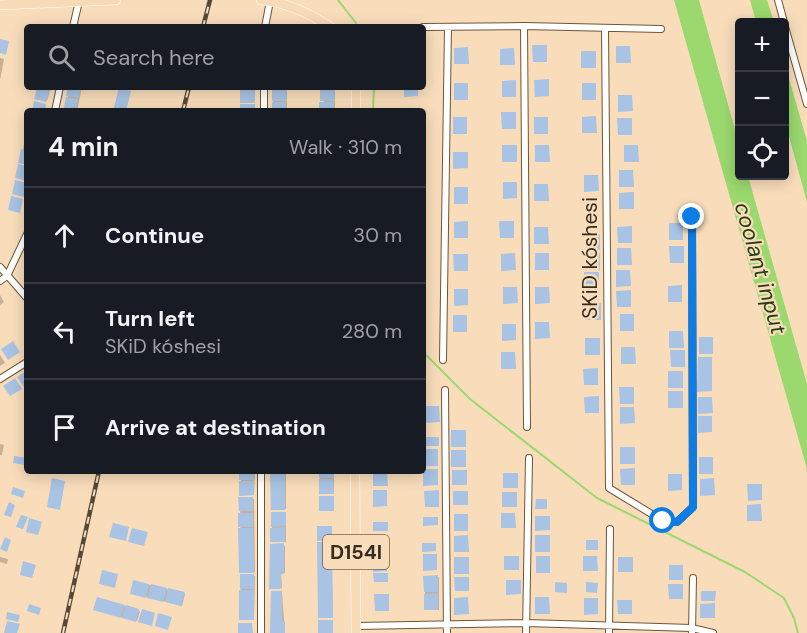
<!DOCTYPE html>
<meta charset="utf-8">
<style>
body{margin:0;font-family:"DM Sans",sans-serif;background:#242831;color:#f1f3f6}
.controls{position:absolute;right:18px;top:18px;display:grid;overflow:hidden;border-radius:6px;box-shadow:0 3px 15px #0003}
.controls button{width:54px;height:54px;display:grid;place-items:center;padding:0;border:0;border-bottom:2px solid #363941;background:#171b24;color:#f1f3f6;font:30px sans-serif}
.stop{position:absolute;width:18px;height:18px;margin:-14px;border:4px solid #0d7ce4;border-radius:50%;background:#fff}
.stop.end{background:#0d7ce4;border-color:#fff;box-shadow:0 2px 6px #0008}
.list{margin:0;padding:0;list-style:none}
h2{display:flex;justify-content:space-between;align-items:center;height:78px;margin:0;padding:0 24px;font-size:26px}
h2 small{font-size:20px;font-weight:400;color:#9ea1a6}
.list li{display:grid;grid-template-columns:39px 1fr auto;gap:18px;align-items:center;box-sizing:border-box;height:96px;padding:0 24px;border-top:2px solid #363941}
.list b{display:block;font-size:22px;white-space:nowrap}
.list p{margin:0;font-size:20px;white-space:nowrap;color:#9ea1a6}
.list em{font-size:20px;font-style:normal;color:#9ea1a6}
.icon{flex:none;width:33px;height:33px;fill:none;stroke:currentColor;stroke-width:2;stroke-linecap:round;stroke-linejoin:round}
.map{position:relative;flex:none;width:807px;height:633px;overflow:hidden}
.search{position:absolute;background:#171b24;box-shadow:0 3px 15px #0003;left:24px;top:24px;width:402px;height:66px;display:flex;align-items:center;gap:15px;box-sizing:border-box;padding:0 21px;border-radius:6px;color:#9ea1a6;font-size:22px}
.panel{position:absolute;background:#171b24;box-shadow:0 3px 15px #0003;left:24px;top:108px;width:402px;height:366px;border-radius:6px}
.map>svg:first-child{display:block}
</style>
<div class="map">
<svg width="807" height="633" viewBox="0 0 807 633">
<rect width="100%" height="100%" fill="#f9ddbb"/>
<path fill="#9bd96e" d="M 674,0 L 699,0 L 739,144 L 740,176 L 748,176 L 807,384 L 807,469 Z
M 750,0 L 767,0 L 774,22 L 756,22 Z
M 784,61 L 807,141 L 807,202 L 785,122 Z"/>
<path fill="#0003" d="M 0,58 L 4,59 L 0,80 Z
M 38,87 L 51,87 L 47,101 L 36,99 Z
M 70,87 L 82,87 L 77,111 L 65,110 Z
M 321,87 L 335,87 L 335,111 L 321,111 L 325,102 L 321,100 Z
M 273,88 L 287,89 L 287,111 L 273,111 Z
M 26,136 L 27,136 L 27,164 L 20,162 Z
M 0,295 L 4,302 L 0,305 Z
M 0,355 L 5,363 L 0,366 Z
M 0,444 L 4,445 L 2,455 L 0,455 Z
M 241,471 L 255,471 L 254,495 L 241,495 Z
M 272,471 L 286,471 L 286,509 L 273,510 Z
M 320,471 L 334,471 L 334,493 L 320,493 Z
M 240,498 L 254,499 L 255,572 L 241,572 Z
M 272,513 L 286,514 L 286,542 L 272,541 Z
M 331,543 L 333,618 L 321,618 Z
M 271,545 L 285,546 L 285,573 L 281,573 L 282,588 L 272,588 Z
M 0,557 L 8,559 L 7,564 L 0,562 Z
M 241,576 L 255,576 L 254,620 L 240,619 Z
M 425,577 L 439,577 L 439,610 L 425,609 Z
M 134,581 L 185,594 L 182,606 L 131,593 Z
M 282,592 L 285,633 L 272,633 Z
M 124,606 L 140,611 L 137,621 L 95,610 Z"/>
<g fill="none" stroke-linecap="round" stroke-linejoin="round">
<path stroke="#9bd96e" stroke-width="2" d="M 338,0 L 356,23
M 373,111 L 374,87
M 423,352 L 470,399 L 597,498 L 745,572 L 784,598 L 794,618 L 798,633"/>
</g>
<path fill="#a8c3e3" d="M 0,39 L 9,41 L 6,55 L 0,53 Z
M 532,45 L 547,45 L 547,62 L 533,62 Z
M 616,46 L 630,46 L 631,63 L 616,63 Z
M 468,47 L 469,64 L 454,64 L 454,48 Z
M 514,48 L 515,65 L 500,65 L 500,49 Z
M 581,51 L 596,51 L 596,68 L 581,68 Z
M 549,79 L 549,96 L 535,97 L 534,80 Z
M 516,80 L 516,97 L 502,97 L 502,81 Z
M 454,83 L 468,83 L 468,100 L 454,100 Z
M 582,83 L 596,83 L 596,100 L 582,100 Z
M 37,87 L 50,88 L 46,102 L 34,99 Z
M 68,87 L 81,87 L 79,98 L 66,96 Z
M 272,87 L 286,87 L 287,101 L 272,101 Z
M 320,87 L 334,87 L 335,101 L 320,101 Z
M 404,87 L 418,87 L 418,96 L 404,97 Z
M 119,88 L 131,91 L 126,111 L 113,111 Z
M 240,88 L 255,88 L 255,103 L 240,103 Z
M 618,95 L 632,95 L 633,111 L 618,112 Z
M 66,97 L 78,99 L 76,111 L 63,111 Z
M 34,101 L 46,104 L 45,111 L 32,111 Z
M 272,102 L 286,102 L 286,111 L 272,111 Z
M 319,102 L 334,102 L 334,111 L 319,111 Z
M 240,104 L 255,104 L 255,111 L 240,111 Z
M 501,112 L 516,112 L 516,129 L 502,129 Z
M 596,116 L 597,133 L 582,133 L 582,117 Z
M 453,117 L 467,117 L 467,134 L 453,134 Z
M 534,117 L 548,117 L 548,134 L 534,134 Z
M 617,118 L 632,118 L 632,135 L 618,135 Z
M 502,145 L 517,145 L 517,162 L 502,162 Z
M 535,145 L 549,145 L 550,162 L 535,162 Z
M 624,145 L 638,145 L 639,162 L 624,162 Z
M 21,149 L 27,150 L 27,165 L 18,163 Z
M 453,152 L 468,152 L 468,168 L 453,169 Z
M 18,164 L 27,166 L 27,181 L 15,178 Z
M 619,170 L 633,170 L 634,187 L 619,187 Z
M 584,175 L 598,175 L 599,191 L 584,192 Z
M 15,180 L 27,183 L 24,197 L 12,194 Z
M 503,182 L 517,182 L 517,198 L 503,199 Z
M 534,184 L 548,184 L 549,201 L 534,201 Z
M 454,187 L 468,187 L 468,204 L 454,204 Z
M 634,192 L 634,209 L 619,209 L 619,193 Z
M 11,196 L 23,199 L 20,213 L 8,210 Z
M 468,221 L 468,238 L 454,238 L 454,222 Z
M 499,221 L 514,221 L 514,238 L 500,238 Z
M 669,223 L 683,223 L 683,240 L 669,240 Z
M 632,226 L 632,243 L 618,243 L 617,227 Z
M 534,227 L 548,227 L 549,244 L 534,244 Z
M 586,234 L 600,234 L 600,250 L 586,251 Z
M 669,246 L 684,246 L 684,263 L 670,263 Z
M 617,248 L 631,248 L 632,265 L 617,265 Z
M 515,253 L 516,270 L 501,271 L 501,254 Z
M 535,253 L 549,253 L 549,270 L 535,270 Z
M 600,253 L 600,270 L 585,270 L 585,254 Z
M 453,254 L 468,254 L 468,271 L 454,271 Z
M 616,270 L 630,270 L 631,286 L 616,287 Z
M 584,272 L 599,272 L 599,289 L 585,289 Z
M 682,285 L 682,302 L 668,302 L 668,286 Z
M 503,287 L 517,287 L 518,303 L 503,304 Z
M 535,287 L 549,287 L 550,303 L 535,304 Z
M 454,289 L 468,289 L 468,305 L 454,306 Z
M 631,290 L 631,307 L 617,307 L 616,291 Z
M 586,303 L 601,303 L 601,320 L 587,320 Z
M 620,314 L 634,314 L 634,331 L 620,331 Z
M 453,315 L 467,315 L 467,332 L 453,332 Z
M 535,322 L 549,322 L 550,338 L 535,339 Z
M 502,324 L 516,324 L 516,340 L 502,341 Z
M 669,331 L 683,331 L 684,348 L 669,348 Z
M 699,337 L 713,337 L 713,354 L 699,354 Z
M 585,338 L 600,338 L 600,355 L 585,355 Z
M 13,341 L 20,352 L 8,360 L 1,349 Z
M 621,347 L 635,347 L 636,364 L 621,364 Z
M 670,350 L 685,350 L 685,367 L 671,367 Z
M 501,352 L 515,352 L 516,369 L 501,369 Z
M 698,357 L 712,357 L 712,391 L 697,392 Z
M 598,368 L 598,385 L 584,385 L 583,369 Z
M 27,370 L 27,385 L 24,387 L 17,377 Z
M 668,371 L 683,371 L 683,388 L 668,388 Z
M 15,378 L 22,389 L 10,396 L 3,386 Z
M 619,387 L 634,387 L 634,404 L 620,404 Z
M 668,391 L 683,391 L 683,408 L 668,408 Z
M 599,396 L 599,413 L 585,413 L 584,397 Z
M 698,397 L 712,397 L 713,413 L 698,414 Z
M 425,406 L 439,406 L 440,422 L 425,423 Z
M 620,407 L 634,407 L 635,423 L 620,424 Z
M 698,416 L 712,416 L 712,432 L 698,433 Z
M 451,430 L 466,430 L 466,447 L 451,447 Z
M 424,437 L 439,437 L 439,446 L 424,446 Z
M 620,447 L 635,447 L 635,464 L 620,464 Z
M 424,449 L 438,449 L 438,466 L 424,466 Z
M 451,450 L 466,450 L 466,467 L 451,467 Z
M 14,456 L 27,458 L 25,465 L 13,463 Z
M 699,457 L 713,457 L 713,474 L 699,474 Z
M 635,468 L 635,485 L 621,485 L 620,469 Z
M 423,469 L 438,469 L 438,485 L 423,486 Z
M 452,470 L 467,470 L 467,485 L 452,485 Z
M 239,471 L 254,471 L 254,480 L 239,480 Z
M 270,471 L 285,471 L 285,510 L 271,510 Z
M 319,471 L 334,471 L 334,478 L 319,478 Z
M 373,471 L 387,471 L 388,486 L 373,486 Z
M 503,473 L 518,473 L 518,488 L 503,488 Z
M 668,474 L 682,474 L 682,490 L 668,491 Z
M 52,478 L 65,481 L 60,510 L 47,507 Z
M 714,478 L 715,495 L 700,496 L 700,479 Z
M 319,479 L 333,479 L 334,494 L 319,494 Z
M 239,481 L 254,481 L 254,495 L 239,496 Z
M 747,484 L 762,484 L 762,500 L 748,501 Z
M 13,487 L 25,491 L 23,498 L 11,494 Z
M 373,490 L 387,490 L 387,506 L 373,507 Z
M 439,490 L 439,507 L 425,507 L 424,491 Z
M 453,491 L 468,491 L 468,505 L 453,505 Z
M 502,492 L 517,492 L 517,507 L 502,507 Z
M 319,496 L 334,496 L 334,511 L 319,511 Z
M 238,497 L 253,497 L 253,511 L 239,511 Z
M 536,499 L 547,499 L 547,509 L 535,509 Z
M 9,502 L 15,505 L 11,517 L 4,515 Z
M 761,504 L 762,521 L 747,521 L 747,505 Z
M 271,512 L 286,512 L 286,526 L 271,527 Z
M 238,513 L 253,513 L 253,527 L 238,527 Z
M 501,513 L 515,513 L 516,528 L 501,528 Z
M 454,514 L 468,514 L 468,531 L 454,531 Z
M 21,515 L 28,517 L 23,529 L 16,527 Z
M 535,516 L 550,516 L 550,530 L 535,531 Z
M 423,517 L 438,517 L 438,525 L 423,526 Z
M 29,518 L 42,522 L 38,535 L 26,532 Z
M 373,522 L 388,522 L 388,531 L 373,531 Z
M 113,523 L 129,527 L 126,541 L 109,537 Z
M 317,526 L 332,526 L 332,540 L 317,541 Z
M 285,527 L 285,542 L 270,542 L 270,528 Z
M 132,528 L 148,532 L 144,546 L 128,542 Z
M 238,528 L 253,528 L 254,573 L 239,573 Z
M 468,535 L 469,552 L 454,552 L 454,536 Z
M 535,535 L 550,535 L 550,552 L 535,552 Z
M 372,536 L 387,536 L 387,553 L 373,553 Z
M 5,537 L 11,540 L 7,552 L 0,549 Z
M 586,540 L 598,540 L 598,550 L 586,550 Z
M 317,542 L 332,542 L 333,618 L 318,618 Z
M 284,543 L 284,574 L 281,574 L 281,589 L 269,589 L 270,544 Z
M 422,543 L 436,543 L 436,551 L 422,552 Z
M 423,554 L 437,554 L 437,570 L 423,571 Z
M 373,555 L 387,555 L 387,571 L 373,572 Z
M 504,556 L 519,556 L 519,570 L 504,570 Z
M 536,556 L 550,556 L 550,573 L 536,573 Z
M 583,556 L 597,556 L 598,571 L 583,571 Z
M 454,557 L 469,557 L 469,574 L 454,574 Z
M 618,557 L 633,557 L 633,572 L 618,572 Z
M 23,561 L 36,565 L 32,578 L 20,575 Z
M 669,565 L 683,565 L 683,580 L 669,580 Z
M 102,570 L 118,574 L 115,588 L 99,584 Z
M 373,573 L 388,573 L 388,582 L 374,582 Z
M 240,574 L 254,574 L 254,589 L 240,589 Z
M 438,575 L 438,592 L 424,592 L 423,576 Z
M 454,577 L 469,577 L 469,591 L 455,591 Z
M 133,580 L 149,584 L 146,598 L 130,594 Z
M 506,580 L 521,580 L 521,594 L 506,595 Z
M 555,582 L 567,583 L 567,593 L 555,592 Z
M 586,582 L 598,583 L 597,593 L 586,592 Z
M 151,584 L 167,588 L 163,602 L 147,598 Z
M 668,584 L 683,584 L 683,599 L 669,599 Z
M 168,588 L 185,592 L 181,606 L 165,602 Z
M 239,590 L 254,590 L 254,620 L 239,620 Z
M 271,591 L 282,591 L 282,621 L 285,621 L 285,633 L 270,633 Z
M 701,591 L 716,591 L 715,601 L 701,601 Z
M 438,593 L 438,610 L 424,610 L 424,594 Z
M 374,594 L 389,594 L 389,611 L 375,611 Z
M 97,597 L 125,605 L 121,618 L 93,610 Z
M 468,597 L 469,614 L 454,615 L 454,598 Z
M 535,597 L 549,597 L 550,614 L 535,614 Z
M 584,598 L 598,598 L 598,614 L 584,615 Z
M 617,600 L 632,600 L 632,614 L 618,614 Z
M 715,603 L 715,618 L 700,618 L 700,604 Z
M 29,604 L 41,608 L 39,615 L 27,611 Z
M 126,605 L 139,609 L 136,622 L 122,618 Z
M 142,609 L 155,613 L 152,626 L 138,622 Z
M 7,612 L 20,615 L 18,622 L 6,619 Z
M 158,613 L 172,617 L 168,630 L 155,626 Z
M 318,620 L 333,620 L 333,633 L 318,633 Z
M 7,621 L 20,624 L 17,633 L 4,633 Z
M 238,623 L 252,623 L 253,633 L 238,633 Z"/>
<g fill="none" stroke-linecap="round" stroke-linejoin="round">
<defs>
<path id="street" d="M 778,0 L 784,22
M 784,23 L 807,104
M 524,26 L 527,427
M 73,27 L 79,1
M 265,27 L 270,1
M 423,27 L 524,26 L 661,29
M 605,28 L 609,488 L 663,521 L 677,522 L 693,507 L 692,217
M 55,111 L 60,87
M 264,111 L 264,87
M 0,267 L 27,298
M 0,281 L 7,276 L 27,234
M 443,360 L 448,27
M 0,379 L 27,362
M 445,390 L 447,633
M 356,626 L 526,623 L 692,628 L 713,633
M 261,633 L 261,471
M 526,633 L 529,458
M 609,633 L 610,529
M 692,633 L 693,578"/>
<path id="primary" d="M 261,0 C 286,2 309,13 330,27
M 0,5 L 116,0
M 356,111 L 356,87
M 355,471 L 356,633"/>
</defs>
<use href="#street" stroke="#6d5637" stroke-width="8"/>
<use href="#primary" stroke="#fff" stroke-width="10"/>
<use href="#street" stroke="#fff" stroke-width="6"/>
<use href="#primary" stroke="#f7dab6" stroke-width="9"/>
<defs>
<path id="rail" d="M 203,27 L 210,0
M 183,111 L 189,87
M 63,633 L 99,471"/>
</defs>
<use href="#rail" stroke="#554838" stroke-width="4.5"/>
<use href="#rail" stroke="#f9ddbb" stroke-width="2" stroke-dasharray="7" stroke-linecap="butt"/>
</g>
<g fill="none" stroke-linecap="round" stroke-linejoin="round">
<path stroke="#0d7ce4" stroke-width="8" d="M 663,521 L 677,522 L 693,507 L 692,217"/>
</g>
<g text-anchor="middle" stroke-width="4.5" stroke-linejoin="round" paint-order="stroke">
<rect fill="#f9ddbb" stroke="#70614e" stroke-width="1.5" x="323" y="535" width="66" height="34" rx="4.5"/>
<g font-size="20" font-weight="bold" fill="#362c1f">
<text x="356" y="559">D154l</text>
</g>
<g font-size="21" fill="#362c1f" stroke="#f9ddbb">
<text transform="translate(590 258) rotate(-90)" y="7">SKiD kóshesi</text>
</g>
<g font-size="22" font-style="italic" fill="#273f14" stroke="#f9ddbb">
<text transform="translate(761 268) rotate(74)" y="8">coolant input</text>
</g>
</g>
</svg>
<div class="controls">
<button>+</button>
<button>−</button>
<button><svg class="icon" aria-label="locate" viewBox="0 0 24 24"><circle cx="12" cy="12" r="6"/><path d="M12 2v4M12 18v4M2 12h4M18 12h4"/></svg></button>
</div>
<div class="stop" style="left:663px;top:521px"></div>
<div class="stop end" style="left:692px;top:217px"></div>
<div class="search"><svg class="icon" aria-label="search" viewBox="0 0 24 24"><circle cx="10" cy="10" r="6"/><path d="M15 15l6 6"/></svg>Search here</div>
<section class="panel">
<h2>4 min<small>Walk · 310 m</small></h2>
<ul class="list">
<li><svg class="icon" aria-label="ahead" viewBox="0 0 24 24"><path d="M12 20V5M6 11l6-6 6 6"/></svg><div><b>Continue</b></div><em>30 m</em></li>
<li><svg class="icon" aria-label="left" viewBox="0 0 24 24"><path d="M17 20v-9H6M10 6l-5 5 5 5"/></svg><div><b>Turn left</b><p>SKiD kóshesi</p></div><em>280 m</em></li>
<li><svg class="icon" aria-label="arrive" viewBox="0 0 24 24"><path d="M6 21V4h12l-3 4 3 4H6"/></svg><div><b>Arrive at destination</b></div></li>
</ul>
</section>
</div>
